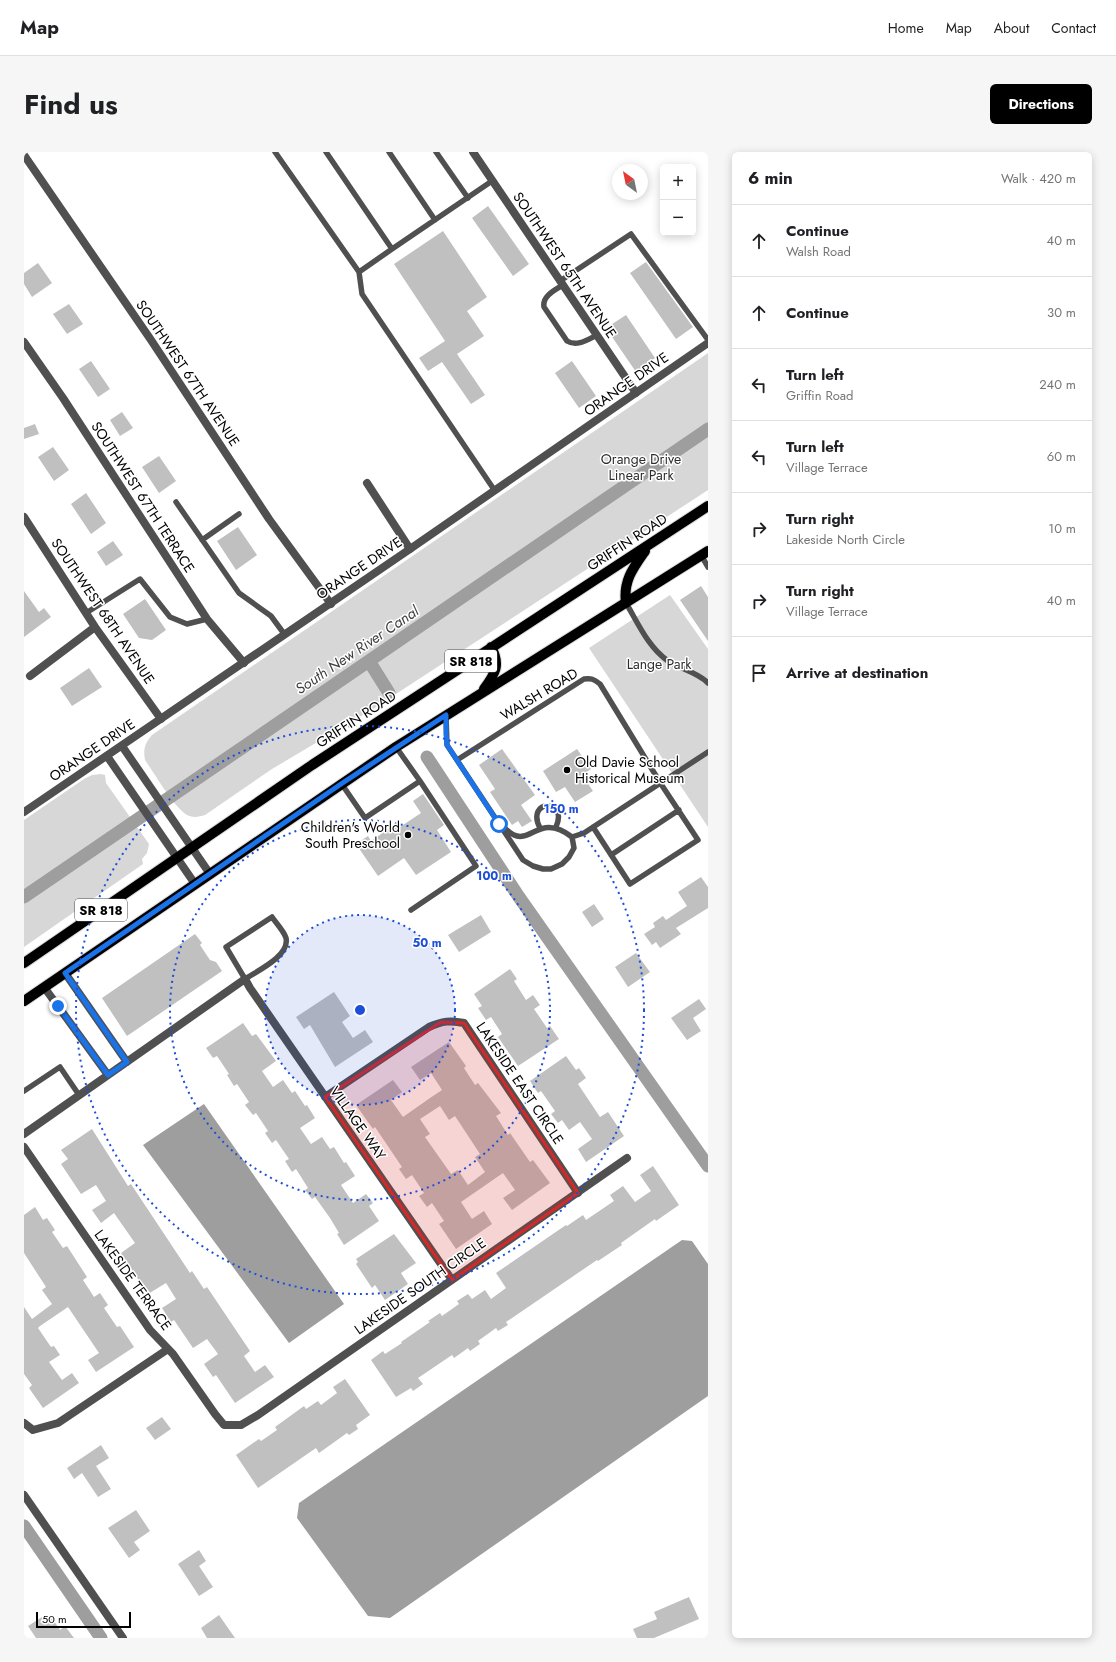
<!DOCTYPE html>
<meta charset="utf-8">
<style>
body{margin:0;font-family:Jost,sans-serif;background:#f6f6f6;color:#202124}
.controls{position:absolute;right:12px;top:12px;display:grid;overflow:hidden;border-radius:6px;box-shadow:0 2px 10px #0003}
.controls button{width:36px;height:36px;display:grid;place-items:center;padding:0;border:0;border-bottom:1px solid #e0e0e0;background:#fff;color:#202124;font:20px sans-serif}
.compass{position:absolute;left:588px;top:12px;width:36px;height:36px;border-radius:50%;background:#fff;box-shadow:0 2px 10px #0003;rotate:327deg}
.scale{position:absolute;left:12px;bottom:10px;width:95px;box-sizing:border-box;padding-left:4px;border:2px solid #000;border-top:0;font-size:11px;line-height:14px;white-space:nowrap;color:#000;-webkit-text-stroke:3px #fff;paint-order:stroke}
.stop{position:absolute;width:12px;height:12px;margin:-9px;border:3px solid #1a73e8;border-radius:50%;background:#fff}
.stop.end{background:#1a73e8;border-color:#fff;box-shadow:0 1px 4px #0008}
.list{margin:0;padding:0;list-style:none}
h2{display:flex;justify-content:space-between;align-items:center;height:52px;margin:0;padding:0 16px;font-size:17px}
h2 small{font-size:13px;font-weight:400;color:#757577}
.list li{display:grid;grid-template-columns:26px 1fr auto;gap:12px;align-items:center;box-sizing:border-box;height:72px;padding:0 16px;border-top:1px solid #e0e0e0}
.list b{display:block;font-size:15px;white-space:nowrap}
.list p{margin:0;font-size:13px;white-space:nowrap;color:#757577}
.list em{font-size:13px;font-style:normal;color:#757577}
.icon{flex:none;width:22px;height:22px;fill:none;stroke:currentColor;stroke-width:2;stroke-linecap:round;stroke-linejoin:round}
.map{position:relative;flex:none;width:684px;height:1486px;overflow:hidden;border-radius:6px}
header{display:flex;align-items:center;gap:24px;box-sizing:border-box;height:56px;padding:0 20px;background:#fff;border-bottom:1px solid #e0e0e0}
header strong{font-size:19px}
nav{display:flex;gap:22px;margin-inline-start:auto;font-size:14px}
.intro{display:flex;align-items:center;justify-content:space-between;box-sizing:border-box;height:96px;padding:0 24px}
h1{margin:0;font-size:28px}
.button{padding:10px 18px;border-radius:6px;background:#000;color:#fff;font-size:14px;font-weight:700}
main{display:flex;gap:24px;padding:0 24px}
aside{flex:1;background:#fff;border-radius:6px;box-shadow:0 2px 10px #0003}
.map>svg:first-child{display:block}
</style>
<header>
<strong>Map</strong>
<nav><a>Home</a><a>Map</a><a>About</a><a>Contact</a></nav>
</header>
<div class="intro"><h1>Find us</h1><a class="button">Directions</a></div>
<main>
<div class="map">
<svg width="684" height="1486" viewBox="0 0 684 1486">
<rect width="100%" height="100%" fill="#fff"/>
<path fill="#d7d7d7" d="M 684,201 L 684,338 L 349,557 L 248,617 L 181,663 C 175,665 169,666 163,663 C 149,654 131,622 121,608 C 119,597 121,591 128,583 Z
M 646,443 L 684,497 L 684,675 L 565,496 Z
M 77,622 L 81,623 L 82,631 L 125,692 L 123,701 L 118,707 L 119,712 L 0,795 L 0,668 L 60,627 L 68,623 Z"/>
<path fill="#9e9e9e" d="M 180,952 L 320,1152 L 265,1191 L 119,993 Z
M 658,1088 L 668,1089 L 684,1112 L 684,1244 L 366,1466 L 344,1464 L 273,1366 L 275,1351 Z"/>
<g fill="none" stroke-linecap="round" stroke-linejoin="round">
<path stroke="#9e9e9e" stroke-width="13" d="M 345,509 L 365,541
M 403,605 L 495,745 L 684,1014
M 0,745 L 684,277
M 0,1374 L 77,1486"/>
</g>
<path fill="#c0c0c0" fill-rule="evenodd" d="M 464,54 L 505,112 L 489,124 L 448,66 Z
M 419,79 L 463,145 L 443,159 L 460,184 L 433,202 L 461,243 L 447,252 L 418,210 L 404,219 L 395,206 L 421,189 L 370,112 Z
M 622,110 L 669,175 L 652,187 L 606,121 Z
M 14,111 L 28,131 L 8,145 L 0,132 L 0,121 Z
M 45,152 L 59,172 L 43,182 L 29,162 Z
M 602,163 L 631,206 L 612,220 L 582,176 Z
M 67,209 L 86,237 L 74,245 L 55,217 Z
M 548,209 L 572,244 L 555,256 L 531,221 Z
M 98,260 L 109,276 L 96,284 L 86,268 Z
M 11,272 L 15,282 L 0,287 L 0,276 Z
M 29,295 L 45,318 L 30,329 L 14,305 Z
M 135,304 L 152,329 L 135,341 L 118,315 Z
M 62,341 L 82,371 L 67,382 L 47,352 Z
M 214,375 L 233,403 L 212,418 L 193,389 Z
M 89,389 L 99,403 L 82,414 L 73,400 Z
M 677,434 L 684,445 L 684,489 L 656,448 Z
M 0,439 L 15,460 L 20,456 L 27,465 L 0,485 Z
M 121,447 L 142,478 L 128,488 L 115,486 L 99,462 Z
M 65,516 L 78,535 L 48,554 L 36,536 Z
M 478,597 L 511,643 L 497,653 L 508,669 L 498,675 L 494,669 L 488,673 L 466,640 L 471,637 L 455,613 Z
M 553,597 L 567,617 L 558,623 L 569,639 L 551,650 L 541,635 L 532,640 L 519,619 Z
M 399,642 L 420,673 L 413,678 L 427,700 L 392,723 L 380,706 L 354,724 L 332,692 L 344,684 L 347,689 L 370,673 L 373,677 L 397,661 L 389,649 Z
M 677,725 L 684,735 L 684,756 L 652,776 L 657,782 L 636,796 L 632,790 L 628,793 L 620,782 L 631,775 L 629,771 L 639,764 L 642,768 L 663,754 L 654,740 Z
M 570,752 L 580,767 L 568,775 L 558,760 Z
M 457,763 L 467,780 L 435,800 L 424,783 Z
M 171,782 L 178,791 L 176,793 L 186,808 L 192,810 L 198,819 L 103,884 L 78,846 Z
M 612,801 L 626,820 L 604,835 L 591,815 Z
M 486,817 L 493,827 L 490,829 L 502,848 L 509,843 L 516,853 L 510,857 L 523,876 L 526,874 L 535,887 L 494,914 L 474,885 L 478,882 L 467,865 L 462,868 L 454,856 L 458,854 L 450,842 Z
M 310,840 L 326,864 L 318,870 L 329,886 L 341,878 L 349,890 L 311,915 L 286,873 L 280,877 L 272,865 Z
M 675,847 L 682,857 L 669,866 L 677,879 L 663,888 L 647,866 Z
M 219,871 L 228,884 L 232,882 L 252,909 L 238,919 L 249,935 L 259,928 L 268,941 L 271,939 L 281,954 L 283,953 L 291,966 L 276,976 L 287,992 L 298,985 L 306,997 L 310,995 L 320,1011 L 322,1010 L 331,1024 L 317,1033 L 329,1051 L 342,1042 L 349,1051 L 345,1054 L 355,1069 L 320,1093 L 313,1082 L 315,1081 L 306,1066 L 291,1045 L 288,1047 L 281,1038 L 284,1036 L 272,1017 L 268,1020 L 261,1009 L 265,1007 L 252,988 L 248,991 L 241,981 L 244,979 L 232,961 L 229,963 L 221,953 L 225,950 L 213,932 L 210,934 L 203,923 L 205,922 L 193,904 L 189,906 L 182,896 Z
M 425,890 L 442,914 L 440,916 L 451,933 L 454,931 L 477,961 L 472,964 L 484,983 L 486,981 L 506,1010 L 509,1008 L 526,1031 L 488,1058 L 479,1046 L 491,1038 L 479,1021 L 437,1050 L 448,1067 L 460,1059 L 468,1072 L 432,1097 L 415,1072 L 420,1069 L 408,1051 L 403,1055 L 395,1044 L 400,1041 L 388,1023 L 382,1027 L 375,1017 L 378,1015 L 351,975 L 349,977 L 332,953 L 369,928 L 378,940 L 367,948 L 379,965 L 406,946 L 418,938 L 407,921 L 396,928 L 387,915 ZM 416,954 L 425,968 L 431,964 L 456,1002 L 451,1005 L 461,1020 L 444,1033 L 434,1018 L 427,1022 L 401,985 L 406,982 L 396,967 Z
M 542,904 L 552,918 L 555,916 L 562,926 L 554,932 L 576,965 L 584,960 L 600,984 L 562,1010 L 554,997 L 568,987 L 556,970 L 545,978 L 538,968 L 534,971 L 527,962 L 531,959 L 517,939 L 514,941 L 506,929 Z
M 68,977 L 104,1034 L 107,1032 L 166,1121 L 168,1119 L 180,1137 L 183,1135 L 226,1199 L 220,1204 L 231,1220 L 241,1213 L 250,1225 L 211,1251 L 192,1223 L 189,1225 L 180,1212 L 194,1202 L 183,1187 L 169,1196 L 150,1168 L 147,1170 L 138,1156 L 152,1147 L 142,1131 L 124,1142 L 97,1101 L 111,1091 L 90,1061 L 77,1071 L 68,1058 L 82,1049 L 72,1033 L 57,1042 L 37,1012 L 44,1007 L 37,998 Z
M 629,1014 L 655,1053 L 632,1069 L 631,1067 L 597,1091 L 598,1093 L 574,1109 L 573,1108 L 482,1170 L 484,1173 L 474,1179 L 472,1176 L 454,1189 L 456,1192 L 446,1199 L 444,1196 L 430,1206 L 428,1203 L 394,1226 L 399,1232 L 389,1239 L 387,1236 L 372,1245 L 347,1208 L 359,1199 L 361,1202 L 378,1191 L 377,1190 L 406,1170 L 404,1169 L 416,1161 L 418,1164 L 435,1152 L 433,1149 L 444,1142 L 448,1147 L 461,1138 L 467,1147 L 482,1136 L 472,1121 L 542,1073 L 543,1074 L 559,1063 L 562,1068 L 590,1049 L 586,1043 L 599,1034 L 611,1050 L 627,1039 L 616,1023 Z
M 11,1055 L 19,1068 L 23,1066 L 31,1078 L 28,1080 L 39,1096 L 43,1094 L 63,1125 L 59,1128 L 70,1145 L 76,1141 L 84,1153 L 80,1156 L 93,1175 L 96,1174 L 110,1195 L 72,1220 L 64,1208 L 75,1201 L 44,1155 L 16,1174 L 14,1176 L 27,1195 L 30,1194 L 36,1203 L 25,1210 L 38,1228 L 48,1221 L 55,1231 L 19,1256 L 5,1236 L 8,1233 L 0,1222 L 0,1155 L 8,1167 L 28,1152 L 18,1138 L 22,1135 L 0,1101 L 0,1063 Z
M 370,1082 L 392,1111 L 377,1121 L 384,1132 L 361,1148 L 351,1133 L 348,1136 L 332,1112 L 334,1110 L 332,1107 Z
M 321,1227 L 346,1263 L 332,1273 L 334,1277 L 325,1283 L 323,1281 L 295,1301 L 292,1296 L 234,1336 L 212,1303 L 235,1287 L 237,1289 L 253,1278 L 251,1275 L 280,1254 L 282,1257 L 294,1249 L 297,1253 L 313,1241 L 309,1235 Z
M 138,1265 L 147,1277 L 131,1288 L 122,1276 Z
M 77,1293 L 85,1306 L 72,1314 L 87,1337 L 74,1345 L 58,1321 L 50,1327 L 43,1316 Z
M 112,1358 L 126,1379 L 110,1390 L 116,1398 L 105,1406 L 84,1376 Z
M 175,1398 L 182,1409 L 175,1414 L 189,1435 L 175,1444 L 154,1412 Z
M 665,1445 L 675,1467 L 630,1486 L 613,1486 L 609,1477 L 633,1467 L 630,1460 Z
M 195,1463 L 211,1486 L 183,1486 L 177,1476 Z
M 18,1465 L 22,1470 L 28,1466 L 36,1478 L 41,1474 L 50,1486 L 12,1486 L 4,1474 Z"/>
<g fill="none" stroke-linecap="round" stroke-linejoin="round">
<defs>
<path id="primary" d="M 602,451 C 599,429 609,416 621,399
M 460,537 C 471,522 477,513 467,495
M 0,811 L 288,613 L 684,354
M 0,849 L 372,595 L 684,399"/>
</defs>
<use href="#primary" stroke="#dbdbdb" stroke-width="12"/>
<path stroke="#505050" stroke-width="5.5" d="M 251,0 L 335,120 L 338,142 L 471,339
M 302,0 L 368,97 L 468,29
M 365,0 L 411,68
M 412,0 L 444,46
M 335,120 L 368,97
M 536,129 L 607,82 L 684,188
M 539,133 C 531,138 518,144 520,155 L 543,189 C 553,195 563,188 573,183
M 152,350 L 215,441 L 247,464 L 261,483
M 178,388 L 215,362
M 677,403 L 684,415
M 602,451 C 614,471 624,495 644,509 C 656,517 673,520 684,531
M 62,461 L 116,427 L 146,465 L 163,472 L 183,467
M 422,563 L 423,593 L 499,708 L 509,714 L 519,717 L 527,717 L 538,712 L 545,705 L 550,696 L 548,685 C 517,661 507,691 490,683 C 485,681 480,675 475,672
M 372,595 L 396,629
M 433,608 L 560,527 C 567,526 570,527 576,532 L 637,632 L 674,688 L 606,732 L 569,675
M 317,631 L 341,666 L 396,629 L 452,714 L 387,758
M 516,676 C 501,647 545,646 532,675
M 548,685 L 560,681 L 684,600
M 587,703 L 655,658
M 248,765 C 252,771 260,779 262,786 C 266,804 233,819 221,827 L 202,795 Z
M 0,939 L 36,915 L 55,943"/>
<path stroke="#505050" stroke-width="8" d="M 449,0 L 612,241
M 0,3 L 127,188 L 245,367 L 307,452
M 0,190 L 39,246 L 183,467 L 220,511
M 343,331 L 386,397
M 0,365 L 71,475 L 137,567
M 6,524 L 71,475
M 41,821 L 103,910
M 20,835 L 84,923
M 301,945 L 405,875 C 418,869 427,868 440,871 L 554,1041
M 0,982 L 221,827 L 226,836 L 428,1128
M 0,995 L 126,1178 L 149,1202 L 191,1262 L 200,1273 L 217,1273 L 234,1263 L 603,1006
M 0,1271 L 9,1278 L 34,1271 L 144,1197"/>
<path stroke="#505050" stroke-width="8" d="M 98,594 L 186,722
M 83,604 L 171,732
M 0,660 L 386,397 L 684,191
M 0,1343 L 99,1486"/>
<use href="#primary" stroke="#000" stroke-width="10"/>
</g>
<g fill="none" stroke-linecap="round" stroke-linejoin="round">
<path stroke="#1a73e8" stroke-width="5" d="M 34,854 L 84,923 L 103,910 L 41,821 L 317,632 L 422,563 L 422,582 L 423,593 L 475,672"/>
</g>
<path fill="#d62828" fill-opacity="0.2" stroke="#d62828" stroke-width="3" stroke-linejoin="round" d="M 417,870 L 440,871 L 554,1041 L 428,1128 L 301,945 Z"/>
<circle cx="336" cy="858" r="95" fill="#1d4ed8" fill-opacity=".12"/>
<g fill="none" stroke="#1d4ed8" stroke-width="2" stroke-dasharray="2 4">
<circle cx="336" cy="858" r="95"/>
<circle cx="336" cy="858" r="190"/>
<circle cx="336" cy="858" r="284"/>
</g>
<g fill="#000" stroke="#fff" stroke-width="1.5">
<circle cx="543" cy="618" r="4"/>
<circle cx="384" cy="683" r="4"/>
</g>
<g text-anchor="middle" stroke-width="3" stroke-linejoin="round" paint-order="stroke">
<g fill="#fff" stroke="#4c4c4c" stroke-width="1">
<rect x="421" y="498" width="52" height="22" rx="3"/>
<rect x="51" y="747" width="52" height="22" rx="3"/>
</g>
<g font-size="13" font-weight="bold" fill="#000">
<text x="447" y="514">SR 818</text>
<text x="77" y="763">SR 818</text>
</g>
<g font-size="14" fill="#000" stroke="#fff">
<text transform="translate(541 113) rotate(56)" y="5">SOUTHWEST 65TH AVENUE</text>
<text transform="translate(164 221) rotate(56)" y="5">SOUTHWEST 67TH AVENUE</text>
<text transform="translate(602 232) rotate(-35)" y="5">ORANGE DRIVE</text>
<text transform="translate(119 345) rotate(57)" y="5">SOUTHWEST 67TH TERRACE</text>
<text transform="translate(603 390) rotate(-33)" y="5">GRIFFIN ROAD</text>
<text transform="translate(335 416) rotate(-34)" y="5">ORANGE DRIVE</text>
<text transform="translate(79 459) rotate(56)" y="5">SOUTHWEST 68TH AVENUE</text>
<text transform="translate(515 542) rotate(-31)" y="5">WALSH ROAD</text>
<text transform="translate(332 567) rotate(-33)" y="5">GRIFFIN ROAD</text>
<text transform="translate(68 598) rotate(-34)" y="5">ORANGE DRIVE</text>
<text transform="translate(496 931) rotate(56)" y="5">LAKESIDE EAST CIRCLE</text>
<text transform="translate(334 971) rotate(55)" y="5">VILLAGE WAY</text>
<text transform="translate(109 1128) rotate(54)" y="5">LAKESIDE TERRACE</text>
<text transform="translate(396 1134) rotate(-35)" y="5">LAKESIDE SOUTH CIRCLE</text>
</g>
<g font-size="14" fill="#2e2e2e" stroke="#fff">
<text x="617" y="312">Orange Drive<tspan x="617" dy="16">Linear Park</tspan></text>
<text x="635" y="517">Lange Park</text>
</g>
<g font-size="14" fill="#000" stroke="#fff" text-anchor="start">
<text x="551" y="615">Old Davie School<tspan x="551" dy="16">Historical Museum</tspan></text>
<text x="376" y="680" text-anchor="end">Children's World<tspan x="376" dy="16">South Preschool</tspan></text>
</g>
<g font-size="15" font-style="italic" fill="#3f3f3f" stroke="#fff">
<text transform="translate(333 498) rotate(-34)" y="5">South New River Canal</text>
</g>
</g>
<circle cx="336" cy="858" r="6" fill="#1d4ed8" stroke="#fff" stroke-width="2"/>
<g font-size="12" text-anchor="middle" font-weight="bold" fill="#1d4ed8" stroke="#fff" stroke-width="3" stroke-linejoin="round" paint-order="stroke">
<text x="537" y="661">150 m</text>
<text x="470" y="728">100 m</text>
<text x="403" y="795">50 m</text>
</g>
</svg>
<div class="controls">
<button>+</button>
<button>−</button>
</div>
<svg class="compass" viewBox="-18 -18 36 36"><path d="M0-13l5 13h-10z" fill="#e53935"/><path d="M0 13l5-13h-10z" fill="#757577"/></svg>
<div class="scale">50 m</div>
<div class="stop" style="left:475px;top:672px"></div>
<div class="stop end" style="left:34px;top:854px"></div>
</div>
<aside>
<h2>6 min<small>Walk · 420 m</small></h2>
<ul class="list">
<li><svg class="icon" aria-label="ahead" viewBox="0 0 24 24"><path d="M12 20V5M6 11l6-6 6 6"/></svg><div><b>Continue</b><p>Walsh Road</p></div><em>40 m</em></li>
<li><svg class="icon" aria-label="ahead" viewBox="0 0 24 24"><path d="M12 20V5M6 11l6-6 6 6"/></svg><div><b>Continue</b></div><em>30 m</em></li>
<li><svg class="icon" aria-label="left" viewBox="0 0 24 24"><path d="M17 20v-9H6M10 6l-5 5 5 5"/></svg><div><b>Turn left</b><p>Griffin Road</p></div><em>240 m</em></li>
<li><svg class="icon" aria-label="left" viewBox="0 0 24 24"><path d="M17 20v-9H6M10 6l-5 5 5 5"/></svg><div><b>Turn left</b><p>Village Terrace</p></div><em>60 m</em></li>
<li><svg class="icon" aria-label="right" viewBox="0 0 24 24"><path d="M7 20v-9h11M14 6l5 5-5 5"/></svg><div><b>Turn right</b><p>Lakeside North Circle</p></div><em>10 m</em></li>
<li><svg class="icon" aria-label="right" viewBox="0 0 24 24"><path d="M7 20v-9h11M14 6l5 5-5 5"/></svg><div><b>Turn right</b><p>Village Terrace</p></div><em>40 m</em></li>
<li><svg class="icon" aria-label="arrive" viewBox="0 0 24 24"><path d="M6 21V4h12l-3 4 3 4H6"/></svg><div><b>Arrive at destination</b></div></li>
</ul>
</aside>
</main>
